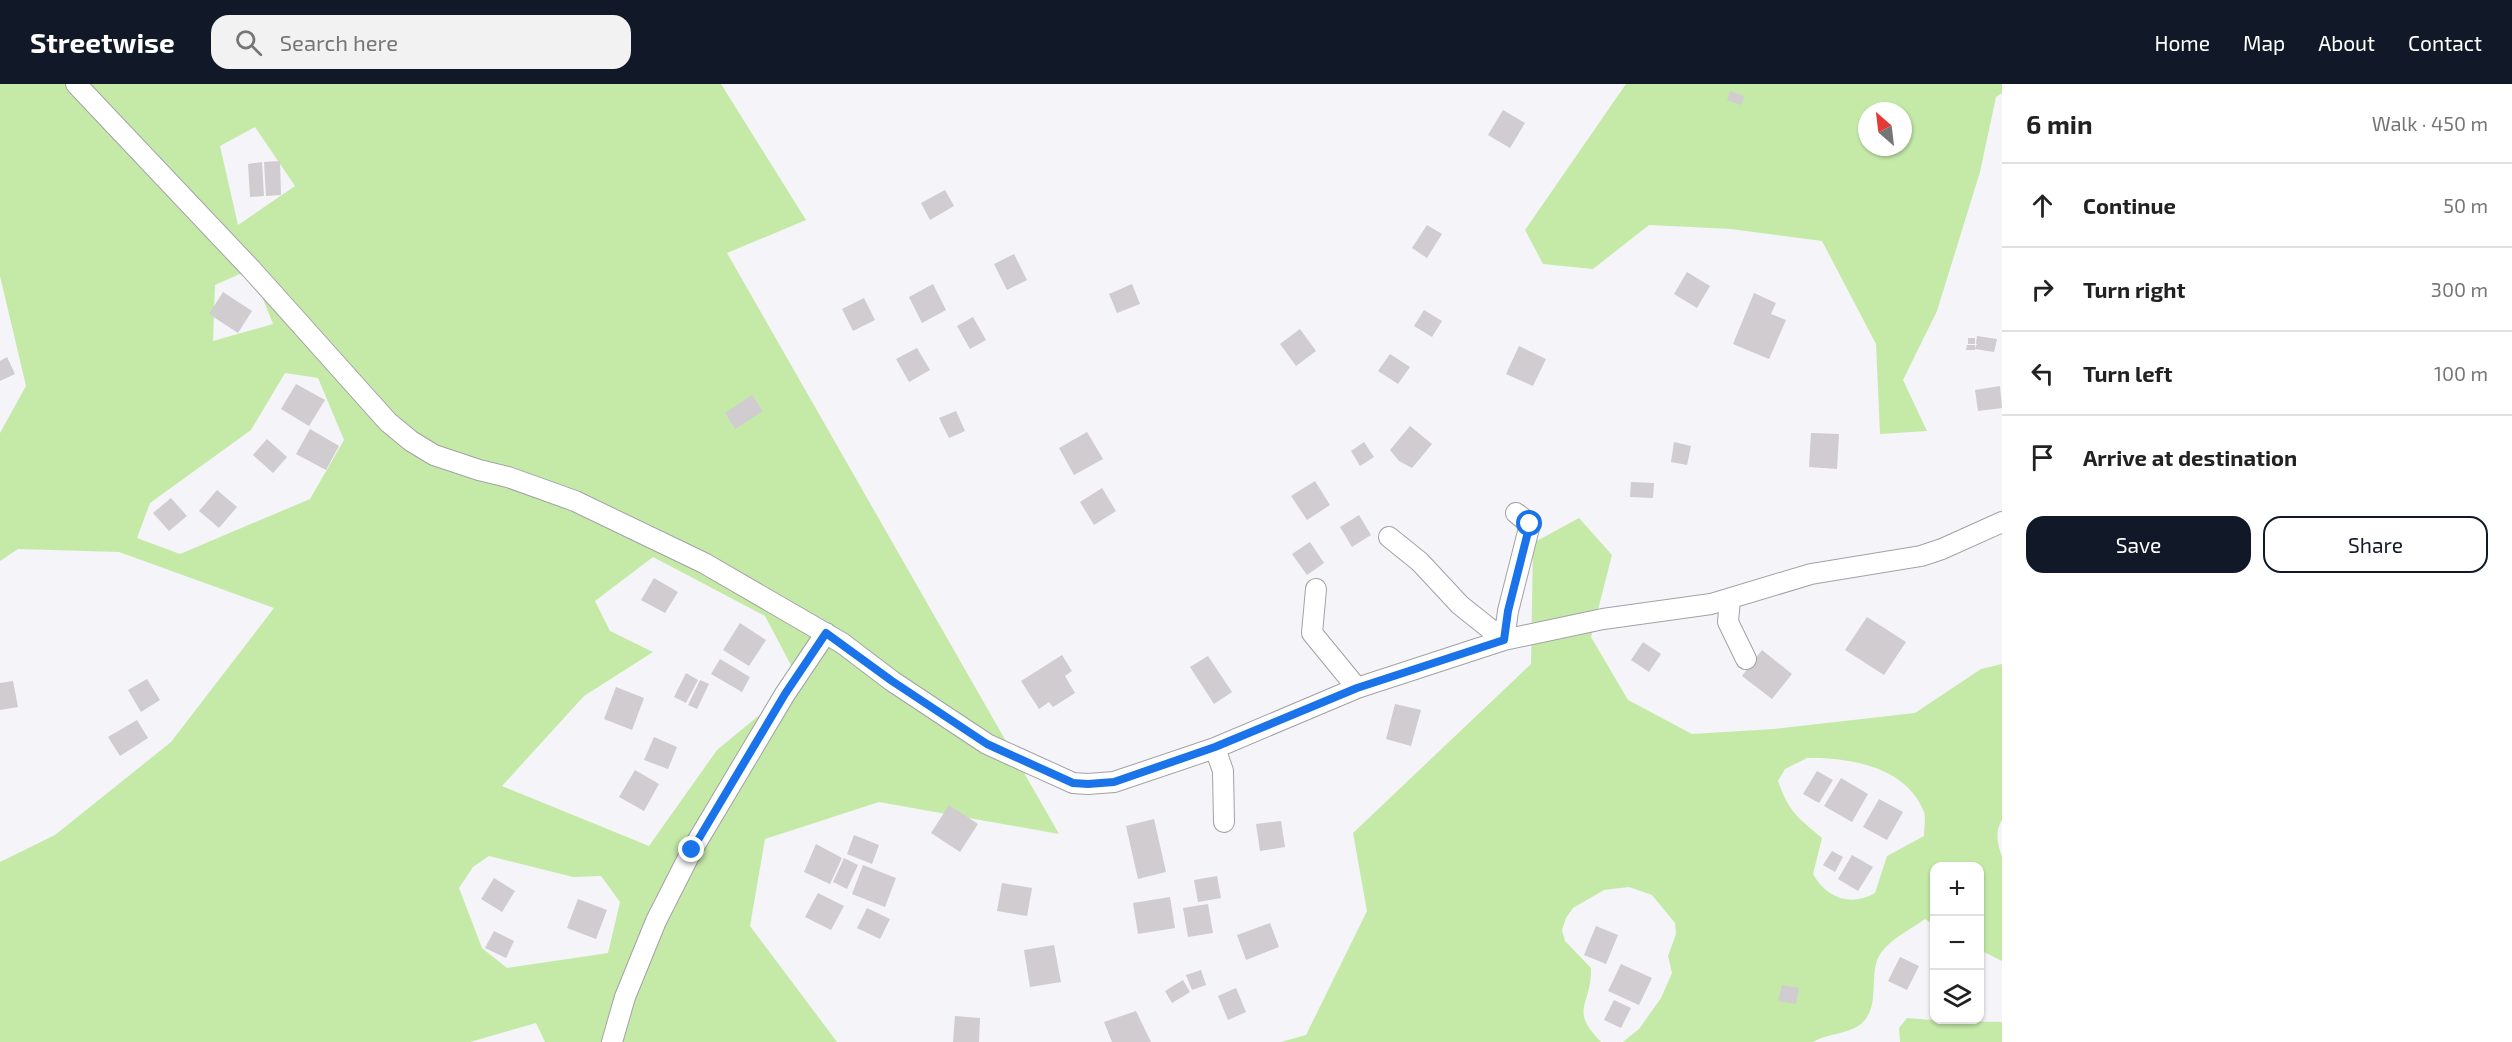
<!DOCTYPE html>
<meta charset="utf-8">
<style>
body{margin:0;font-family:"Exo 2",sans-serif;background:#f2f2f2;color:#222}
.controls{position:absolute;right:18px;bottom:18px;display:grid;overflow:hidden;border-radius:12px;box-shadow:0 2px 4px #0004}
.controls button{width:54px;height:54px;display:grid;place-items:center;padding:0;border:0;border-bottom:2px solid #e0e0e0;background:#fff;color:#222;font:30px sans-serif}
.compass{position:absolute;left:1858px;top:18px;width:54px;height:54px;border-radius:50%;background:#fff;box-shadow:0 2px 4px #0004;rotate:332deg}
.stop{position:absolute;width:18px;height:18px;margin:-14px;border:4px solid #1a73e8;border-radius:50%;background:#fff}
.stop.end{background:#1a73e8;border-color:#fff;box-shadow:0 2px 6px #0008}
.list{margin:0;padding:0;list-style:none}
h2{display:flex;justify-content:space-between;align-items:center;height:78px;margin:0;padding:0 24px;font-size:26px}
h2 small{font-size:20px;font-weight:400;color:#767676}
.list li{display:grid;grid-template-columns:39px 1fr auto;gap:18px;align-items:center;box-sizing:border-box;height:84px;padding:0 24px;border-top:2px solid #e0e0e0}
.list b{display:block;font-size:22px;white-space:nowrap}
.list em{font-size:20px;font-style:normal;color:#767676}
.actions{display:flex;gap:12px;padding:18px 24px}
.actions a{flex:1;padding:14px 0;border:2px solid #111827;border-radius:18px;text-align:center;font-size:21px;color:#111827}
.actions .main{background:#111827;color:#fff}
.icon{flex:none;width:33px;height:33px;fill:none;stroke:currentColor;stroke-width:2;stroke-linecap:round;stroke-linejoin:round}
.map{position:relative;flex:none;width:2002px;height:958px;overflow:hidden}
header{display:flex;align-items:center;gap:36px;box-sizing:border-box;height:84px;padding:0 30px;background:#111827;color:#fff}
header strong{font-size:28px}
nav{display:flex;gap:33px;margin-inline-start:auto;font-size:21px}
.search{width:420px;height:54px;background:#f2f2f2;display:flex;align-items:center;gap:15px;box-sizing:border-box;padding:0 21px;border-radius:18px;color:#767676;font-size:22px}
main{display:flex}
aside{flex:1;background:#fff}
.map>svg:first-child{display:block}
</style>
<header>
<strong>Streetwise</strong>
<div class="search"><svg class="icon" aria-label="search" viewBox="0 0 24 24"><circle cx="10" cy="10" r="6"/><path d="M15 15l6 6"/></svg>Search here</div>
<nav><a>Home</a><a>Map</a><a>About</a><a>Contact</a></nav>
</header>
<main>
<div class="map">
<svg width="2002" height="958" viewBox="0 0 2002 958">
<rect width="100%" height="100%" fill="#f4f4f9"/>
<path fill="#c5eaa8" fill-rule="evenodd" d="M 0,0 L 721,0 L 806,136 L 727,169 L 1059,750 L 879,718 L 765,755 L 750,842 L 837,958 L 545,958 L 536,939 L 470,958 L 0,958 L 0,778 L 55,751 L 171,658 L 274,524 L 119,468 L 18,465 L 0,477 L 0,349 L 26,302 L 0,192 ZM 255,43 L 295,102 L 238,141 L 220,62 ZM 251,185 L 273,240 L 213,257 L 215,201 ZM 285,289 L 318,294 L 344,356 L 310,415 L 180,470 L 137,454 L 150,419 L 251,346 ZM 653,473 L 765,532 L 793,585 L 785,610 L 717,666 L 649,762 L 502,702 L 584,612 L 653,568 L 610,547 L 595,517 ZM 489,772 L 573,793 L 601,792 L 620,818 L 608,869 L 507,884 L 482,864 L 459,804 L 473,783 Z
M 1626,0 L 2002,0 L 2002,9 L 1996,13 L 1980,88 L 1937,227 L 1903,296 L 1927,347 L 1880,350 L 1876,260 L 1822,157 L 1731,145 L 1649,141 L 1593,185 L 1543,180 L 1525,146 ZM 1867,27 L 1903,27 L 1903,63 L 1867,63 Z
M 1579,434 L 1612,471 L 1591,553 L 1628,616 L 1692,650 L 1774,645 L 1915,629 L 1981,585 L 2002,580 L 2002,736 C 1995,747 1997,760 2002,772 L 2002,877 L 1980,866 L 1980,782 L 1934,782 L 1934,841 L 1925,835 C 1910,846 1886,857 1878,874 C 1870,892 1879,921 1864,937 C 1853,950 1828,949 1813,958 L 1623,958 L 1639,945 L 1661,914 L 1672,889 L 1668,872 L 1676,850 L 1675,839 L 1652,811 L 1629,803 L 1604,806 L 1573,824 L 1566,834 L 1562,846 L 1565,857 L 1591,884 C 1592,923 1568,924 1601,958 L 1281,958 L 1306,951 L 1367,827 L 1353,749 L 1531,580 L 1533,459 ZM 1807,674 C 1849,673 1907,683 1924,728 C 1926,735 1924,745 1924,752 L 1887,772 L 1875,809 C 1851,823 1826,814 1813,790 L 1822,754 C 1797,733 1789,728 1778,697 L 1785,685 Z
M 1907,934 L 1944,937 L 2002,938 L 2002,958 L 1900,958 L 1899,944 Z"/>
<path fill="#d0ccd0" d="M 1730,7 L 1744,12 L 1741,21 L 1727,16 Z
M 1503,26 L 1525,39 L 1510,64 L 1488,51 Z
M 280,77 L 281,111 L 266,112 L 264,78 Z
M 262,78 L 264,112 L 250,113 L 248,80 Z
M 945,106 L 954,122 L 930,136 L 921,119 Z
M 1427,141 L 1442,150 L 1427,174 L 1412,164 Z
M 1014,170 L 1027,196 L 1007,206 L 994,180 Z
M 1687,188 L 1710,202 L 1697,224 L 1674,210 Z
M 933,200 L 946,226 L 922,239 L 909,213 Z
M 1132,200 L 1140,220 L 1117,229 L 1109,210 Z
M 223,208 L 252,227 L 238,249 L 209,230 Z
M 1754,209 L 1776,219 L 1771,230 L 1786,236 L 1769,275 L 1733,260 Z
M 864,214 L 875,236 L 853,247 L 842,225 Z
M 1424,226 L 1442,237 L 1432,253 L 1414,242 Z
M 973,233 L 986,256 L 970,265 L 957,242 Z
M 1300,245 L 1316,267 L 1296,282 L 1280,260 Z
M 1977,252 L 1997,255 L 1994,268 L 1975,265 L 1976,261 L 1978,261 L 1976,260 Z
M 1968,254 L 1975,254 L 1975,260 L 1968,260 Z
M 1967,261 L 1975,261 L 1975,266 L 1966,266 Z
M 1519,262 L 1546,275 L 1533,302 L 1506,290 Z
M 917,264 L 930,286 L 909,298 L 896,275 Z
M 1390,270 L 1410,283 L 1398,300 L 1378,287 Z
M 7,273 L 15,290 L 0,297 L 0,277 Z
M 296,300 L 325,316 L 309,342 L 281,325 Z
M 2000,302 L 2002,324 L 1978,327 L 1975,306 Z
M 752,311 L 763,327 L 735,345 L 725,329 Z
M 956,327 L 965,347 L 949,354 L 939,334 Z
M 1410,342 L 1432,360 L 1412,384 L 1399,377 L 1390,366 Z
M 310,345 L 339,362 L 326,386 L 296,370 Z
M 1087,348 L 1103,375 L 1074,391 L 1059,364 Z
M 1811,349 L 1839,350 L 1837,385 L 1809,383 Z
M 267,355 L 287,373 L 273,389 L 253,371 Z
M 1364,358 L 1374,373 L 1360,382 L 1351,367 Z
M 1674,358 L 1691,362 L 1687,381 L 1671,378 Z
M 1315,397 L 1330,421 L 1307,436 L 1291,412 Z
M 1631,398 L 1654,399 L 1653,414 L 1630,413 Z
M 1102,404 L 1116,427 L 1094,441 L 1080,418 Z
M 217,406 L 237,423 L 219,444 L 199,427 Z
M 171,414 L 187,432 L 169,447 L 153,429 Z
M 1359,431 L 1371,451 L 1352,463 L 1340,443 Z
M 1310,458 L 1324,479 L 1307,491 L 1292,470 Z
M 654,494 L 678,508 L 665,529 L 641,516 Z
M 1867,533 L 1906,558 L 1884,591 L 1845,566 Z
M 740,539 L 766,556 L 749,582 L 723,566 Z
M 1643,558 L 1661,570 L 1649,588 L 1631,576 Z
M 1762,566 L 1792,590 L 1772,615 L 1742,592 Z
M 1062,571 L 1072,587 L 1065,592 L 1075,609 L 1053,623 L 1049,618 L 1039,625 L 1021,597 Z
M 1208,572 L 1232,608 L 1214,620 L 1190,583 Z
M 720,575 L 750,593 L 742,608 L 711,590 Z
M 686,589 L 698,596 L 686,619 L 674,613 Z
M 147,595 L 160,616 L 141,628 L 128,606 Z
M 700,596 L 709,600 L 697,625 L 688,621 Z
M 13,597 L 18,623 L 0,626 L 0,599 Z
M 616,603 L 644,614 L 632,646 L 604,635 Z
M 1395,620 L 1421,626 L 1411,662 L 1386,655 Z
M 137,636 L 148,654 L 120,672 L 108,653 Z
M 654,653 L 677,663 L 668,685 L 644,676 Z
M 635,686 L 659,700 L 644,727 L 619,713 Z
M 1817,687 L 1833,696 L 1819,719 L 1803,710 Z
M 1841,694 L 1868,710 L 1852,738 L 1824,722 Z
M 1879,715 L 1903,728 L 1887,756 L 1863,743 Z
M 949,721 L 978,740 L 960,768 L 931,749 Z
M 1154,735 L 1166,788 L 1138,795 L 1126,742 Z
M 1281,737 L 1285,763 L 1260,767 L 1256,740 Z
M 854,751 L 879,761 L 872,780 L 847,770 Z
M 816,760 L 842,774 L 830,800 L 804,788 Z
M 1832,767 L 1843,773 L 1835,788 L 1823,781 Z
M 1852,771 L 1873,783 L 1858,807 L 1838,795 Z
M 844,774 L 858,781 L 847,805 L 833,798 Z
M 863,781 L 896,794 L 885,823 L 852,810 Z
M 1217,792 L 1221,814 L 1198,818 L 1194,796 Z
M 494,794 L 515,807 L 502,828 L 481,815 Z
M 1002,799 L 1032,804 L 1027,832 L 997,827 Z
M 818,809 L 844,822 L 831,846 L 805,833 Z
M 1170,813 L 1175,844 L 1138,850 L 1133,819 Z
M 578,815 L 607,826 L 596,855 L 567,844 Z
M 1208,820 L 1213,849 L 1188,853 L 1183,824 Z
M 867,824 L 890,835 L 880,855 L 857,844 Z
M 1270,839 L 1279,863 L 1246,876 L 1237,851 Z
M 1596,842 L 1618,851 L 1606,880 L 1584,871 Z
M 494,847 L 514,857 L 506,874 L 485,864 Z
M 1054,861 L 1061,898 L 1030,903 L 1024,866 Z
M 1900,873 L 1919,882 L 1907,906 L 1888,897 Z
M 1621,880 L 1652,894 L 1639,921 L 1608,907 Z
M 1201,886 L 1206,901 L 1192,906 L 1186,891 Z
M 1183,896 L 1190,908 L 1172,919 L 1165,907 Z
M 1782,901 L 1799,904 L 1796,920 L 1778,917 Z
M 1236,904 L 1246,928 L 1228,936 L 1218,912 Z
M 1614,916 L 1631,924 L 1621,944 L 1604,936 Z
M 1136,927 L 1151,958 L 1112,958 L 1104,938 Z
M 955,932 L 980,934 L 979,958 L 953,958 Z"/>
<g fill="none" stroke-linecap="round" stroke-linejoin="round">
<defs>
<path id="minor" d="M 76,0 L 251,185 L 388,338 L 411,357 L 434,371 L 479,386 L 508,393 L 575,417 L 704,479 L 842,559 L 892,597 L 987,660 L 1073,699 L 1088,700 L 1114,698 L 1215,664 L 1357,604 L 1504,556 L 1603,535 L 1711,520 L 1811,490 L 1921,472 L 1942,465 L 2002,438
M 1389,453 L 1420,478 L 1460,521 L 1504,556
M 1316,505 L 1312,549 L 1357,604
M 1730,515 L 1728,538 L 1746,575
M 1504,556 L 1508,527 L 1530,440 L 1516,429
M 1215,664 L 1223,687 L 1224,738
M 612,958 L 625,913 L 656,837 L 692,766 L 785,610 L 826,549"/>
</defs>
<use href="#minor" stroke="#a2a2a6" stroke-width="22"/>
<use href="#minor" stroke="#fff" stroke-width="20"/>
</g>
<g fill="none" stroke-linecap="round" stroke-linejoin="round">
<path stroke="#1a73e8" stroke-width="8" d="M 692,766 L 785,610 L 826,549 L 892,597 L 987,660 L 1073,699 L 1088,700 L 1114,698 L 1215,663 L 1357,604 L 1504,556 L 1508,527 L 1530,440"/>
</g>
</svg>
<div class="controls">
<button>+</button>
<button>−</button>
<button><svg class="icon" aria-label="layers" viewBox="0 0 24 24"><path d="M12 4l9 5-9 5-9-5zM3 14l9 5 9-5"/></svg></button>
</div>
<svg class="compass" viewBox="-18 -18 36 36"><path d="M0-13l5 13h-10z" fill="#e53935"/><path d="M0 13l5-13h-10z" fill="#767676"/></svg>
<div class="stop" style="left:1530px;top:440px"></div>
<div class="stop end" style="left:692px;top:766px"></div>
</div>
<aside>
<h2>6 min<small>Walk · 450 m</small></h2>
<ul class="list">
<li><svg class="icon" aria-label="ahead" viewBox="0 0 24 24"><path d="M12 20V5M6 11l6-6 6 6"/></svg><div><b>Continue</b></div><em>50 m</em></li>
<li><svg class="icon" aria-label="right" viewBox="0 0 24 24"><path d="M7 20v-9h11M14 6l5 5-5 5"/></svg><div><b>Turn right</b></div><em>300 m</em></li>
<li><svg class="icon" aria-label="left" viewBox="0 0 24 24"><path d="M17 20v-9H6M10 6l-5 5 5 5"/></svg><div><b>Turn left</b></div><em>100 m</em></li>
<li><svg class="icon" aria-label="arrive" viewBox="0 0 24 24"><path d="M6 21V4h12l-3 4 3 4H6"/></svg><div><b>Arrive at destination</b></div></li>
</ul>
<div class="actions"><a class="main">Save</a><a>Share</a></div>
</aside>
</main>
